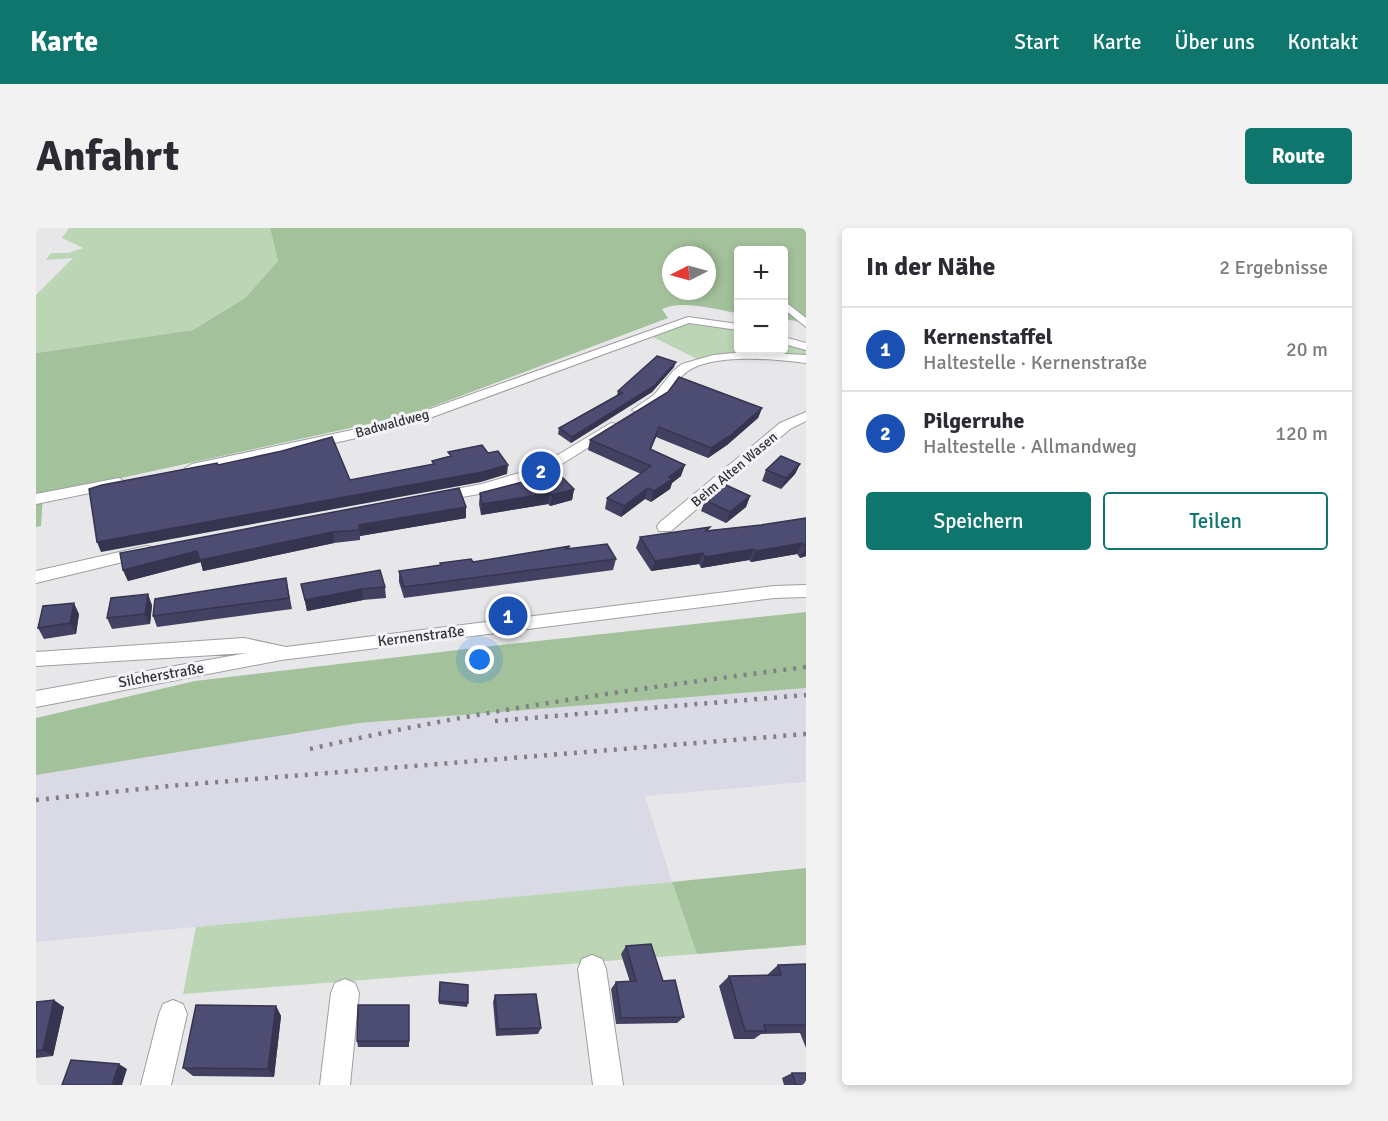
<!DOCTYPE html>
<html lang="de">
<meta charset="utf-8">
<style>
body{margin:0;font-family:Signika,sans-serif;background:#f2f2f3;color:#2b2b33}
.controls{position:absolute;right:18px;top:18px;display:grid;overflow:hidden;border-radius:6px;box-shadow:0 3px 9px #0003}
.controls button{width:54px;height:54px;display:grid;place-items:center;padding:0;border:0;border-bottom:2px solid #e1e1e2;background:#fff;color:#2b2b33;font:30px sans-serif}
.compass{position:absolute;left:626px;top:18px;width:54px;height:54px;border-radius:50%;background:#fff;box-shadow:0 3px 9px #0003;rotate:264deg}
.you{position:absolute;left:444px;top:432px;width:21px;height:21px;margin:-15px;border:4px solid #fff;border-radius:50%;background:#1a73e8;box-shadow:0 0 0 9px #1a73e833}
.badge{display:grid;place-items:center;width:39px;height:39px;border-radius:50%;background:#0f766e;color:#fff;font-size:20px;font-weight:700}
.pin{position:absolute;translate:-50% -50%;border:3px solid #fff;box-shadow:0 2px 6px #0006}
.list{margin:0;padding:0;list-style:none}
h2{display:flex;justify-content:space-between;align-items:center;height:78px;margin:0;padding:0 24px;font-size:26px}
h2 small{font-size:20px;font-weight:400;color:#7c7c81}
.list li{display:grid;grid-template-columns:39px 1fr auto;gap:18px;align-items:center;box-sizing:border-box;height:84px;padding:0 24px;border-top:2px solid #e1e1e2}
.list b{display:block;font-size:22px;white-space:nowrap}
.list p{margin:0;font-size:20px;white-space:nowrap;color:#7c7c81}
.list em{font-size:20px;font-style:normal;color:#7c7c81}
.actions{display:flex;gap:12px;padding:18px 24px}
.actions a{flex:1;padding:14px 0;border:2px solid #0f766e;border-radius:6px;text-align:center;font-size:21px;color:#0f766e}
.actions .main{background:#0f766e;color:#fff}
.map{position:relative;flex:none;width:770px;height:857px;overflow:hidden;border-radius:6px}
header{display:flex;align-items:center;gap:36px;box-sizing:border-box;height:84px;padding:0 30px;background:#0f766e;color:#fff}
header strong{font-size:28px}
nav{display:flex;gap:33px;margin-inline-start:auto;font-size:21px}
.intro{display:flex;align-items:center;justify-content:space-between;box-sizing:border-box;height:144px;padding:0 36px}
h1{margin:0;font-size:42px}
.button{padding:15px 27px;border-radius:6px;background:#0f766e;color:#fff;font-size:21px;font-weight:700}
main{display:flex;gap:36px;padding:0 36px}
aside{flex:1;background:#fff;border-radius:6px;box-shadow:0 3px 9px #0003}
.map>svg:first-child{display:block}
</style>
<header>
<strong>Karte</strong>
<nav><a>Start</a><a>Karte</a><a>Über uns</a><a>Kontakt</a></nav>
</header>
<div class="intro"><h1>Anfahrt</h1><a class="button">Route</a></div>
<main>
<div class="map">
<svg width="770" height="857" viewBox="0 0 770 857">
<rect width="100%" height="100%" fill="#e7e7ea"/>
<path fill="#d9dae5" d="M 770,460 L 770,554 L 609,568 L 636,654 L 0,714 L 0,547 L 323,495 Z"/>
<path fill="#bcd5b5" d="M 33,0 L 234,0 L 242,33 L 209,70 L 157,102 L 0,125 L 0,67 L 37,30 L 10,32 L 15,25 L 32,25 L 47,20 L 26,10 Z
M 663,94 L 702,101 L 702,122 L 748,122 L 748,114 L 770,121 L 770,129 L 749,126 L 663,132 L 615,108 L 648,96 Z
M 636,654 L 661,726 L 147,766 L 160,699 Z"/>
<path fill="#a3c19b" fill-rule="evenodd" d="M 234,0 L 770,0 L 770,95 L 748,91 L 748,22 L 702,22 L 702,85 C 681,82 646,71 626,81 L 632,90 L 374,187 L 7,267 L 5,298 L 0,299 L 0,125 L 157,102 L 209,70 L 242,33 ZM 635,27 L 671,27 L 671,63 L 635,63 Z
M 770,384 L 770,460 L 323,495 L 0,547 L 0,490 L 159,453 L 456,418 Z
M 770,640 L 770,717 L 661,726 L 636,654 Z"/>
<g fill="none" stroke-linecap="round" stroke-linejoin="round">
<defs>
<path id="minor" d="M 748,73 L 770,90 L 770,99 L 748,81 Z
M 652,89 L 702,96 L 702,102 L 653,95 L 372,198 L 255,225 L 156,244 L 149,240 L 156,236 L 363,192 Z
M 748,109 L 770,115 L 770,122 L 748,116 Z
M 709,124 L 770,127 L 770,135 C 739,131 671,124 647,147 C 632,162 626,180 603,186 L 596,182 L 618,167 L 637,143 L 646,136 L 677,127 Z
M 770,184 L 770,193 L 754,201 L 635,303 L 623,303 L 621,299 L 623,295 L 744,195 Z
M 575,195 L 580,196 L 580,202 L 510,246 L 448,265 L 399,274 L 391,269 L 394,266 L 446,256 L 500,240 Z
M 83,250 L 91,255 L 88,258 L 0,276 L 0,266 Z
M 110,318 L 116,319 L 118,323 L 116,327 L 0,355 L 0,343 Z
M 770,357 L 770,369 L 738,370 L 245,432 L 0,479 L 0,463 L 211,425 L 0,438 L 0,424 L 208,410 L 250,419 L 738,358 Z
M 556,727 L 566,731 L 570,741 L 587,857 L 557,857 L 542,741 L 546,731 Z
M 309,751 L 319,755 L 323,765 L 314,857 L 284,857 L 295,765 L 299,755 Z
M 137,772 L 147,776 L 151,786 L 135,857 L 105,857 L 123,786 L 127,776 Z"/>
</defs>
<use href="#minor" stroke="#9f9fa3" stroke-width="2"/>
<use href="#minor" fill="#fff" fill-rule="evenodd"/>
<path stroke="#808082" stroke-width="4.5" stroke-dasharray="3 7" stroke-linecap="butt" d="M 459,493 L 770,467
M 274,521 C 437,483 604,460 770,439
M 0,572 L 133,558 L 770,506"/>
</g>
<path fill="#424162" d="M 638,139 L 616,164 L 535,215 L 522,206 L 523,200 L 581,167 L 582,163 Z
M 726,180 L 722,190 L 691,217 L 672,230 L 620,209 L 615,221 L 645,248 L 636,255 L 634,261 L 615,274 L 609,271 L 585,289 L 569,281 L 571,270 L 605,246 L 552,222 L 554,212 Z
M 764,236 L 759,246 L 745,261 L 726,253 L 730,242 Z
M 538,261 L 536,272 L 514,278 L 512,276 L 445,287 L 443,276 L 444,265 Z
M 714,268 L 710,279 L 690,295 L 665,283 L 669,272 Z
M 430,279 L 430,290 L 324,308 L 324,312 L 298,315 L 167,343 L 165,334 L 92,353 L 87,342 Z
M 770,290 L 770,328 L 764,330 L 761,326 L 715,334 L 713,332 L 665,340 L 663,336 L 615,343 L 600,320 L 604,309 L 725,297 Z
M 534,318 L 533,320 L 580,331 L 577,342 L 368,370 L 363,354 L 363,343 L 404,337 L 404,335 L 437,334 Z
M 250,350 L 256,381 L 121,399 L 117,388 Z
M 265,356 L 349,359 L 350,370 L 327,372 L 271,383 Z
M 116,377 L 114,396 L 76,401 L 71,390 Z
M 43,386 L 40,406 L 8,411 L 2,400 Z
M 590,718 L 627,753 L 648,789 L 641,795 L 580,796 L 575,761 L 580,754 L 594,754 L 585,726 Z
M 770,736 L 770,820 L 764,805 L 725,806 L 718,811 L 698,811 L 683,758 L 693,748 L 730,748 L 742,737 Z
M 404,754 L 432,775 L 431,779 L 403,776 Z
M 459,767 L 505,800 L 502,806 L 460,808 L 457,774 Z
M 0,774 L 28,779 L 17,828 L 0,830 Z
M 373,777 L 373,819 L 322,819 L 321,813 Z
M 240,778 L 245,788 L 238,849 L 157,848 L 147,840 Z
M 756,845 L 770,857 L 748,857 L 746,850 Z"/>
<path fill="#363550" d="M 640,134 L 638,139 L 616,164 L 535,215 L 536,209 Z
M 726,180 L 722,190 L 691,217 L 672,230 L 675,220 Z
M 623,199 L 620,209 L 611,231 L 614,221 Z
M 764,236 L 759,246 L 745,261 L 750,250 Z
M 472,237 L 471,246 L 445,254 L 65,324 L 61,314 Z
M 649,237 L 645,248 L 636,255 L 634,261 L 615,274 L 618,263 L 633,249 Z
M 612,260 L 609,271 L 585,289 L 588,278 Z
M 538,261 L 536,272 L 514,278 L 516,267 Z
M 514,265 L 512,276 L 445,287 L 446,276 Z
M 714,268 L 710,279 L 690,295 L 694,284 Z
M 430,279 L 430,290 L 324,308 L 323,297 Z
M 297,304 L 298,315 L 167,343 L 164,332 Z
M 766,315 L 761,326 L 715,334 L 720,323 Z
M 770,319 L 770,328 L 764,330 Z
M 718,321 L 713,332 L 665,340 L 669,329 Z
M 161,323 L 165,334 L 92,353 L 87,342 Z
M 667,325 L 663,336 L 615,343 L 619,333 Z
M 326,361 L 327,372 L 271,383 L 269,372 Z
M 112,366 L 116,377 L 114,396 L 109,386 Z
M 38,375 L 43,386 L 40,406 L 34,395 Z
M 18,772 L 28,779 L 17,828 L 7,822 Z
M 240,778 L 245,788 L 238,849 L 232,841 Z
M 83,836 L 91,841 L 86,857 L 76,857 Z"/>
<path fill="#4d4c72" stroke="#363550" stroke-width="1.5" d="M 621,128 L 640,134 L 618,158 L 536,209 L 523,200 L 586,165 L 582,163 Z
M 643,149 L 726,180 L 695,207 L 675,220 L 623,199 L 614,221 L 649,237 L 633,249 L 637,251 L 618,263 L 612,260 L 588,278 L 571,270 L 615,238 L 554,212 L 632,164 Z
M 296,209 L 314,252 L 398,236 L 396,233 L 415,228 L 412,224 L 446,217 L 452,225 L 462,223 L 472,237 L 446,244 L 61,314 L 53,261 L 66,257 L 181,235 L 182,237 L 246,223 Z
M 745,228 L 764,236 L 750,250 L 730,242 Z
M 522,245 L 538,261 L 516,267 L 514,265 L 446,276 L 444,265 Z
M 690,257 L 714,268 L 694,284 L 669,272 Z
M 423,260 L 430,279 L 323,297 L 323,302 L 297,304 L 164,332 L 161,323 L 87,342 L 84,325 Z
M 770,290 L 770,319 L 766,315 L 720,323 L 718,321 L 669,329 L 667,325 L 619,333 L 604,309 L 674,299 L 670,303 L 725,297 Z
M 571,316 L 580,331 L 368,359 L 363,343 L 405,337 L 404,335 L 435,331 L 437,334 L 534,318 L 530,321 Z
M 344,342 L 349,359 L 326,361 L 269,372 L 265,356 Z
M 250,350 L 253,370 L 117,388 L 119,371 Z
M 112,366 L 109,386 L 71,390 L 75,370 Z
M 38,375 L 34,395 L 2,400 L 7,378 Z
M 615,716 L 627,753 L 639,752 L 648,789 L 585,790 L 580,754 L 600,753 L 590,718 Z
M 770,736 L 770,797 L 728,797 L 730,803 L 709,803 L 693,748 L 745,747 L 742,737 Z
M 404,754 L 432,757 L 432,775 L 403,773 Z
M 500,766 L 505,800 L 462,801 L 459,767 Z
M 18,772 L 7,822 L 0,823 L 0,774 Z
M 160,777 L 240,778 L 232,841 L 147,840 Z
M 322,777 L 373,777 L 373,813 L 321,813 Z
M 35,832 L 83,836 L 76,857 L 26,857 Z
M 756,845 L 770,845 L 770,857 L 760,857 Z"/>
<g text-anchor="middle" stroke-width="6" stroke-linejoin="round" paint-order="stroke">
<g font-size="14" fill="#333334" stroke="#f4f4f8">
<text transform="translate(356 195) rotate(-15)" y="5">Badwaldweg</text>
<text transform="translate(698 241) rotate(-40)" y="5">Beim Alten Wasen</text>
</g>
<g font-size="15" fill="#333334" stroke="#f4f4f8">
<text transform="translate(385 408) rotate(-7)" y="5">Kernenstraße</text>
<text transform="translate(125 447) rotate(-10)" y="5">Silcherstraße</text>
</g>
</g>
</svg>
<div class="controls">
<button>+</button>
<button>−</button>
</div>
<svg class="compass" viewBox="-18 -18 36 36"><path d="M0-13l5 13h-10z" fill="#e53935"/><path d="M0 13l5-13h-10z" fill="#7c7c81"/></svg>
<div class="you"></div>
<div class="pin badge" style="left:472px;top:388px;background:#1a4fb4">1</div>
<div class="pin badge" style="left:505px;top:243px;background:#1a4fb4">2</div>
</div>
<aside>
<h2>In der Nähe<small>2 Ergebnisse</small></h2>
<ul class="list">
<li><span class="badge" style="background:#1a4fb4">1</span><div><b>Kernenstaffel</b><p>Haltestelle · Kernenstraße</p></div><em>20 m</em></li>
<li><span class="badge" style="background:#1a4fb4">2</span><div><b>Pilgerruhe</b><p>Haltestelle · Allmandweg</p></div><em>120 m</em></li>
</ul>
<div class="actions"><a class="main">Speichern</a><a>Teilen</a></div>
</aside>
</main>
